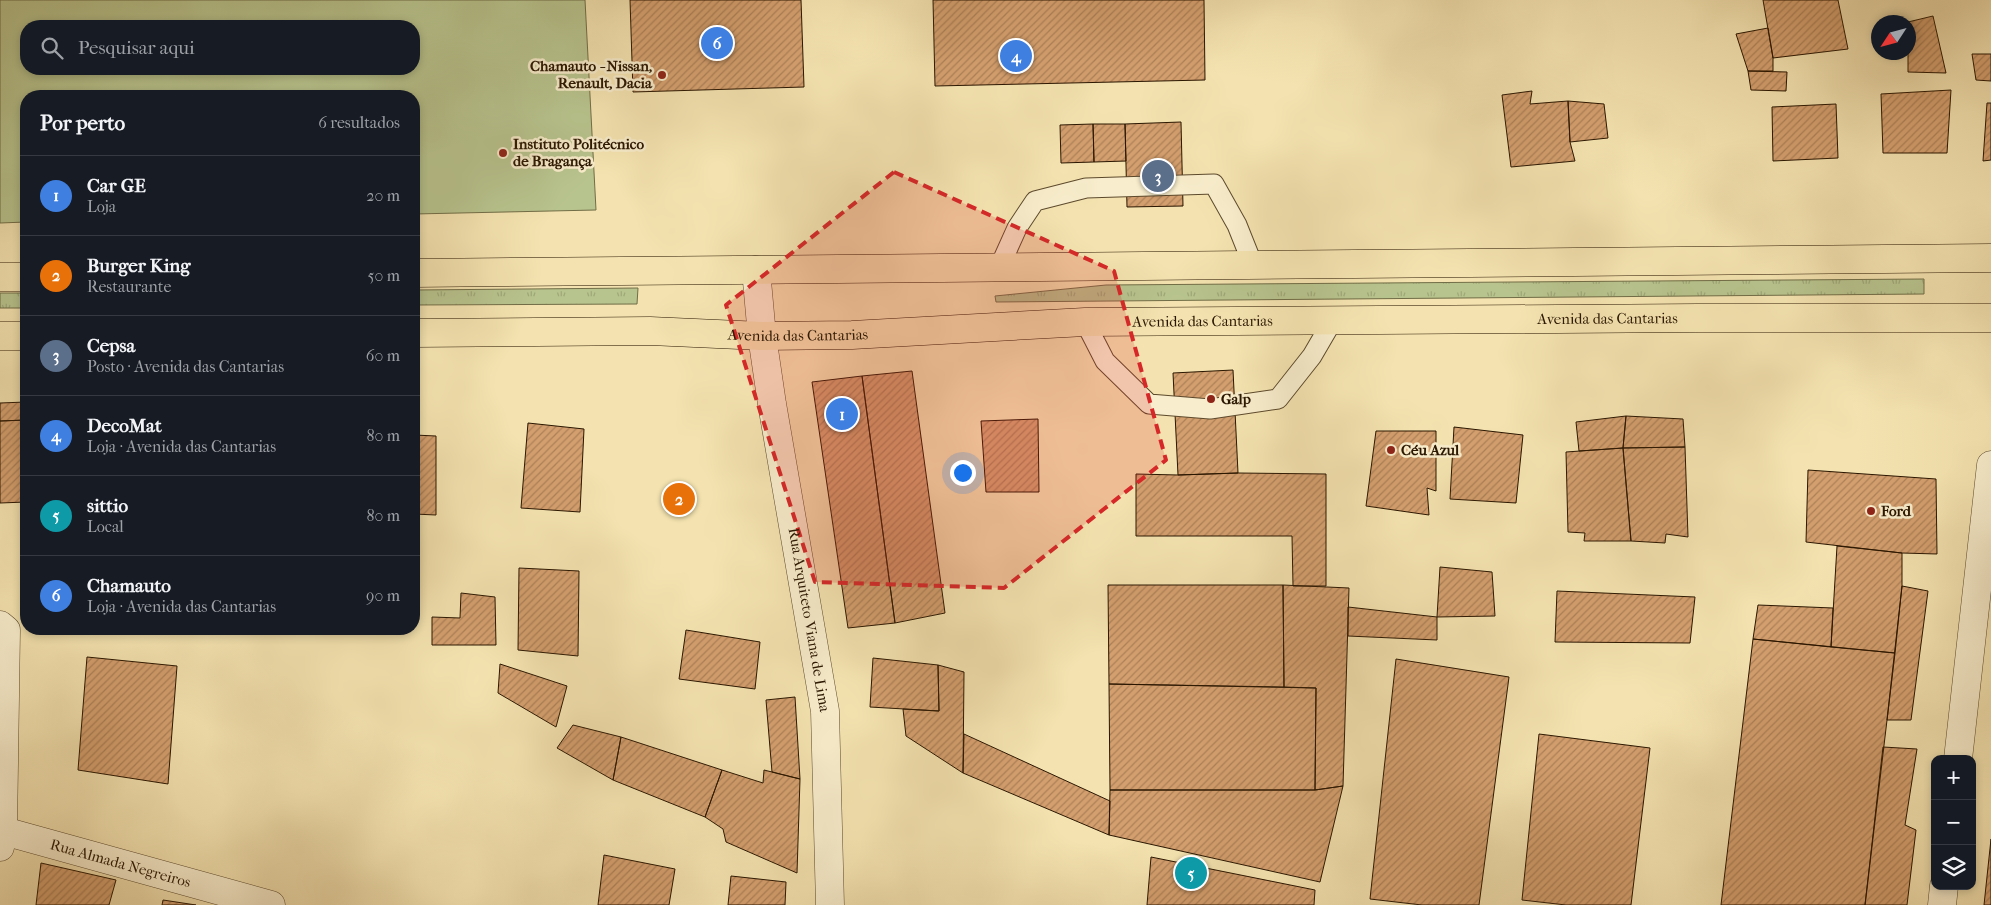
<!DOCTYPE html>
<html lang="pt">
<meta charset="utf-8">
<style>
body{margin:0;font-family:"IM FELL French Canon",serif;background:#20242c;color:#f1f3f6}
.controls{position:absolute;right:15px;bottom:15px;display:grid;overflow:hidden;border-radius:10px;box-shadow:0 2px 8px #0003}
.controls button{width:45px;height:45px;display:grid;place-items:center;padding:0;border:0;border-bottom:1px solid #363941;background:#171b24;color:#f1f3f6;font:25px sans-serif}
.compass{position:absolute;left:1871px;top:15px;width:45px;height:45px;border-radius:50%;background:#171b24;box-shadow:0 2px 8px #0003;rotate:234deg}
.you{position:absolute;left:962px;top:472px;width:18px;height:18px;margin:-12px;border:4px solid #fff;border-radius:50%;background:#1a73e8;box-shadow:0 0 0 8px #1a73e833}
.badge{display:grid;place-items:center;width:32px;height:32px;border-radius:50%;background:#c59692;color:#fff;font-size:16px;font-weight:700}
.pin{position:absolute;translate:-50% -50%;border:2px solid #fff;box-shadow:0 1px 5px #0006}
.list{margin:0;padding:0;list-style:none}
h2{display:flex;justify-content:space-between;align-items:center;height:65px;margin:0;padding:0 20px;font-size:21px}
h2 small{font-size:16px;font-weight:400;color:#9ea1a6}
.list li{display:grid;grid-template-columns:32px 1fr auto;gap:15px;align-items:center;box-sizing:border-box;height:80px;padding:0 20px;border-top:1px solid #363941}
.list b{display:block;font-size:19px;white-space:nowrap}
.list p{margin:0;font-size:16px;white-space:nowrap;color:#9ea1a6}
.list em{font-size:16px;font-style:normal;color:#9ea1a6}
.icon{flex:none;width:28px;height:28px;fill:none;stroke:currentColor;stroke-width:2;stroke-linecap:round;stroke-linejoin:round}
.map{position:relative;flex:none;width:1991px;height:905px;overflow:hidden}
.search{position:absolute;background:#171b24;box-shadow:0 2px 8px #0003;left:20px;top:20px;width:400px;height:55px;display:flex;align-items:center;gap:12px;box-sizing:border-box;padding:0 18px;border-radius:20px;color:#9ea1a6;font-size:19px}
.panel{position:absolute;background:#171b24;box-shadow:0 2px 8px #0003;left:20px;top:90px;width:400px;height:545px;border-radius:20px}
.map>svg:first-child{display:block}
</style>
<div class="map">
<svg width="1991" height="905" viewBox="0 0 1991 905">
<defs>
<pattern id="grass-tufts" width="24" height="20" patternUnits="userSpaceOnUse" patternTransform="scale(1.25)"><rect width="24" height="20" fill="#b8c48e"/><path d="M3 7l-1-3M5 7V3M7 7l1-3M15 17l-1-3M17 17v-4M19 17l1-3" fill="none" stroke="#9ea879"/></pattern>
<pattern id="building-hatch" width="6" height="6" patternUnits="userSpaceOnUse" patternTransform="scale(1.25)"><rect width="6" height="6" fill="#d49f6e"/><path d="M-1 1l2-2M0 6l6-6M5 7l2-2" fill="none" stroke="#ac8158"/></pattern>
</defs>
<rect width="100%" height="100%" fill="#f4e3b0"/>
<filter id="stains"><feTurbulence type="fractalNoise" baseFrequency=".004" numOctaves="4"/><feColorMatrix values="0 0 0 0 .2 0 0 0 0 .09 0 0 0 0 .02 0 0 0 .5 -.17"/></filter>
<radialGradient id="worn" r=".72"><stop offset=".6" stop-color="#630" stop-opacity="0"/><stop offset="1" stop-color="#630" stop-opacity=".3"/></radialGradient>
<path fill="url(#grass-tufts)" stroke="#716d47" d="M 1924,279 L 1924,294 L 996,302 L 995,296 L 1106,285 Z
M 638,288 L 637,304 L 414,305 L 414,290 Z
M 0,293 L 26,293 L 26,308 L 0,308 Z"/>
<path fill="#b8c48e" stroke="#716d47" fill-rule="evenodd" d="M 0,0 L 585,0 L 596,210 L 414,214 L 414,96 L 26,96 L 26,222 L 0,223 ZM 26,26 L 414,26 L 414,69 L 26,69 Z"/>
<path fill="url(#building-hatch)" stroke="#2a1600" d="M 630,0 L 801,0 L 804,87 L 633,92 Z
M 933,0 L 1204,0 L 1205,80 L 935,86 Z
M 1763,0 L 1838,0 L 1848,49 L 1773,58 Z
M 1933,16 L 1946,73 L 1908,72 L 1908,22 Z
M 1768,28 L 1773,58 L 1773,71 L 1748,71 L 1736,34 Z
M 1972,54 L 1991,54 L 1991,81 L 1976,80 Z
M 1748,71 L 1787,72 L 1786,91 L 1751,90 Z
M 1951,90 L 1947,153 L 1883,153 L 1881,94 Z
M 1532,91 L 1530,104 L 1568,101 L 1570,142 L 1575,161 L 1511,167 L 1502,95 Z
M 1568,101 L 1604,104 L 1608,138 L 1570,142 Z
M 1987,103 L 1991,103 L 1991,160 L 1983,161 Z
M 1836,104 L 1838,158 L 1773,161 L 1772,107 Z
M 1181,122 L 1183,206 L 1127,207 L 1125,124 Z
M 1093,124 L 1125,124 L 1126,161 L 1094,162 Z
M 1093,124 L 1094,162 L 1061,163 L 1060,125 Z
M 1233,370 L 1238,473 L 1178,475 L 1173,373 Z
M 912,371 L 945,613 L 895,623 L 862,376 Z
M 862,376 L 895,623 L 848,628 L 812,382 Z
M 26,402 L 26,420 L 0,421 L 0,403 Z
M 1626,416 L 1683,419 L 1685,447 L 1623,448 Z
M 1626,416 L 1623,448 L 1579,451 L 1576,422 Z
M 1038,419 L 1039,492 L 986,492 L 981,421 Z
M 26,420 L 26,502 L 0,503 L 0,421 Z
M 528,423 L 584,429 L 580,512 L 521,508 Z
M 1454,427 L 1523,435 L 1516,503 L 1450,499 Z
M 1376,431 L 1436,431 L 1436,491 L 1427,488 L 1429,515 L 1366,506 Z
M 414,435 L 436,436 L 436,515 L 414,514 Z
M 1685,447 L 1688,537 L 1666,534 L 1665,543 L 1631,541 L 1623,448 Z
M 1623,448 L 1631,541 L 1584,541 L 1585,533 L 1568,532 L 1566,452 Z
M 1808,470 L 1936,479 L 1937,554 L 1902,553 L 1806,542 Z
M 1238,473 L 1326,474 L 1326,586 L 1293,586 L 1292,536 L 1136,536 L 1136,474 L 1178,475 Z
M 1837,546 L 1902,553 L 1902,586 L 1895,653 L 1831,647 Z
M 1440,567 L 1492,572 L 1495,616 L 1437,617 Z
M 519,568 L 579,571 L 578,656 L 518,650 Z
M 1108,585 L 1283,585 L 1284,687 L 1109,684 Z
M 1283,585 L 1349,588 L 1343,786 L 1315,790 L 1316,688 L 1284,687 Z
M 1902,586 L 1928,591 L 1911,720 L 1887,720 Z
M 1557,591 L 1695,597 L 1690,643 L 1555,642 Z
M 461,593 L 495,597 L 496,645 L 432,645 L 432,617 L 460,618 Z
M 1758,605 L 1833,608 L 1831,647 L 1753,639 Z
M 1348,607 L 1437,617 L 1437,640 L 1348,636 Z
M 686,630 L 760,642 L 755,689 L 679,679 Z
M 1753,639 L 1895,653 L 1865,905 L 1721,905 Z
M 87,657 L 177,666 L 168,784 L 78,770 Z
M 873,658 L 938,665 L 939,711 L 870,707 Z
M 1396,659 L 1509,677 L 1479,905 L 1422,905 L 1370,899 Z
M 500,664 L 567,686 L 556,727 L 498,693 Z
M 938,665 L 964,672 L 963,773 L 906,736 L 903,709 L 939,711 Z
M 1109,684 L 1316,688 L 1315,790 L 1110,790 Z
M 795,697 L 800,779 L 772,772 L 766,700 Z
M 573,725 L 621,737 L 613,780 L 557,748 Z
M 964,734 L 1110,801 L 1109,835 L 963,773 Z
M 1539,734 L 1650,748 L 1631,905 L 1566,905 L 1522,900 Z
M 621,737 L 722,770 L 705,817 L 613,780 Z
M 1883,747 L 1917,749 L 1905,825 L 1916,830 L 1907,905 L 1865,905 Z
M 722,770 L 763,783 L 764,770 L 800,779 L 797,873 L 726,842 L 723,829 L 705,817 Z
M 1343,786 L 1320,882 L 1109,835 L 1110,790 L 1315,790 Z
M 1991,839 L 1991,905 L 1984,905 Z
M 604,855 L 675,869 L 669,905 L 598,905 Z
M 1151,857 L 1315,890 L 1314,905 L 1147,905 Z
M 41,863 L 116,880 L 109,905 L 36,905 Z
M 731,876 L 786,882 L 785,905 L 728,905 Z
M 163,900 L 196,905 L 162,905 Z"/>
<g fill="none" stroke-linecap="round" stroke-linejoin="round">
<defs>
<path id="lane" d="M 999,268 L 1017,228 L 1035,201 L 1086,188 L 1214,184 L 1237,225 L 1253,265
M 1085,322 L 1105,361 L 1149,404 L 1210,409 L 1278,399 L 1312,356 L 1333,320"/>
<g id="street">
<path id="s1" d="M 756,270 L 762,336 L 772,404 L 825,711 L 830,905"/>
<path d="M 0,625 L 6,630 L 3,830 L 0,847"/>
<path d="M 1958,759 L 1991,465"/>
<path id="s2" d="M 0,830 L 271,905"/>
<path d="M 1942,905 L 1944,886"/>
</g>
<g id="primary">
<path d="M 414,273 L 1991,258"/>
<path d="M 0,277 L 26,277"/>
<path id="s3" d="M 414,333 L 650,331 L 762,336 L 852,335 L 1085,322 L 1698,318 L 1991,318"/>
<path d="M 0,336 L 26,336"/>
</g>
</defs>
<use href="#lane" stroke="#5c492c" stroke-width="21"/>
<use href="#street" stroke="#5c492c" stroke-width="29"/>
<use href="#primary" stroke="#2a1600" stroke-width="29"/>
<use href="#lane" stroke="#f8edcc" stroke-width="19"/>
<use href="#street" stroke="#f8edcc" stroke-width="28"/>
<use href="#primary" stroke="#f4e3b0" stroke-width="28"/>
</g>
<path fill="#d62828" fill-opacity="0.2" stroke="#d62828" stroke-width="4" stroke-dasharray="10 6" stroke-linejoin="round" d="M 894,172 L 1114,271 L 1166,460 L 1004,588 L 815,582 L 726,305 Z"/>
<g fill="#8f2418" stroke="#f8edcc" stroke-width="2">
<circle cx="662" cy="75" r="5"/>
<circle cx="503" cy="153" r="5"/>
<circle cx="1211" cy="399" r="5"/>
<circle cx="1391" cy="450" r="5"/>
<circle cx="1871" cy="511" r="5"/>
</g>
<g text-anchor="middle" stroke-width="5" stroke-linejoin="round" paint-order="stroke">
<g font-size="15" font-weight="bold" fill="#2a1600" stroke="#f8edcc" text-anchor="start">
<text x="652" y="71" text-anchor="end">Chamauto - Nissan,<tspan x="652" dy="17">Renault, Dacia</tspan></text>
<text x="513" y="149">Instituto Politécnico<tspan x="513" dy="17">de Bragança</tspan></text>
<text x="1221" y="404">Galp</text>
<text x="1401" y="455">Céu Azul</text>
<text x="1881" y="516">Ford</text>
</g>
<g font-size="15" fill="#2a1600" stroke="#f8edcc">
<text dy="5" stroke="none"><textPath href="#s3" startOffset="1194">Avenida das Cantarias</textPath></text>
<text dy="5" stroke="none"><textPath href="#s3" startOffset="789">Avenida das Cantarias</textPath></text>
<text dy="5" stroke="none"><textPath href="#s3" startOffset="384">Avenida das Cantarias</textPath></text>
<text dy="5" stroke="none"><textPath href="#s1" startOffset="354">Rua Arquiteto Viana de Lima</textPath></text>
<text dy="5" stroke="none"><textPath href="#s2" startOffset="125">Rua Almada Negreiros</textPath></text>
</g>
</g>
<rect width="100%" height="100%" filter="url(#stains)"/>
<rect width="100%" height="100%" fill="url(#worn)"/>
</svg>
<div class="controls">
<button>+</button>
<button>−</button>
<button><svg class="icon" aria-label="layers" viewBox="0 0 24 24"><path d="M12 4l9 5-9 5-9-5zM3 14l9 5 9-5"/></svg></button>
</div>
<svg class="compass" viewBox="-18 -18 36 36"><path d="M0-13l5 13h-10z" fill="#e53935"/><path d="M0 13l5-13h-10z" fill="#9ea1a6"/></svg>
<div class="you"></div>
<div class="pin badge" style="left:842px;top:414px;background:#3f7fe0">1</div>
<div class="pin badge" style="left:679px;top:499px;background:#e8710a">2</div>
<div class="pin badge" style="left:1158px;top:176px;background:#5c6f8a">3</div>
<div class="pin badge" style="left:1016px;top:56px;background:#3f7fe0">4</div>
<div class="pin badge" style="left:1191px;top:873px;background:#0f9aa8">5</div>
<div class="pin badge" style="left:717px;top:43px;background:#3f7fe0">6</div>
<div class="search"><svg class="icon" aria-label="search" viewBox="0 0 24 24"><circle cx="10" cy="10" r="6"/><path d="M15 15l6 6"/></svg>Pesquisar aqui</div>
<section class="panel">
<h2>Por perto<small>6 resultados</small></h2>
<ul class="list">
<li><span class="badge" style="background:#3f7fe0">1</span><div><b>Car GE</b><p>Loja</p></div><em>20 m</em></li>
<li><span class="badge" style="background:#e8710a">2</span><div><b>Burger King</b><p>Restaurante</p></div><em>50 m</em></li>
<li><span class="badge" style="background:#5c6f8a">3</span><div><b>Cepsa</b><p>Posto · Avenida das Cantarias</p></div><em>60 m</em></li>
<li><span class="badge" style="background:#3f7fe0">4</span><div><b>DecoMat</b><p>Loja · Avenida das Cantarias</p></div><em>80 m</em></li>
<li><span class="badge" style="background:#0f9aa8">5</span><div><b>sittio</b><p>Local</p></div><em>80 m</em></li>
<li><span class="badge" style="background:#3f7fe0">6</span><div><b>Chamauto</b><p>Loja · Avenida das Cantarias</p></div><em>90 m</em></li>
</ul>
</section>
</div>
